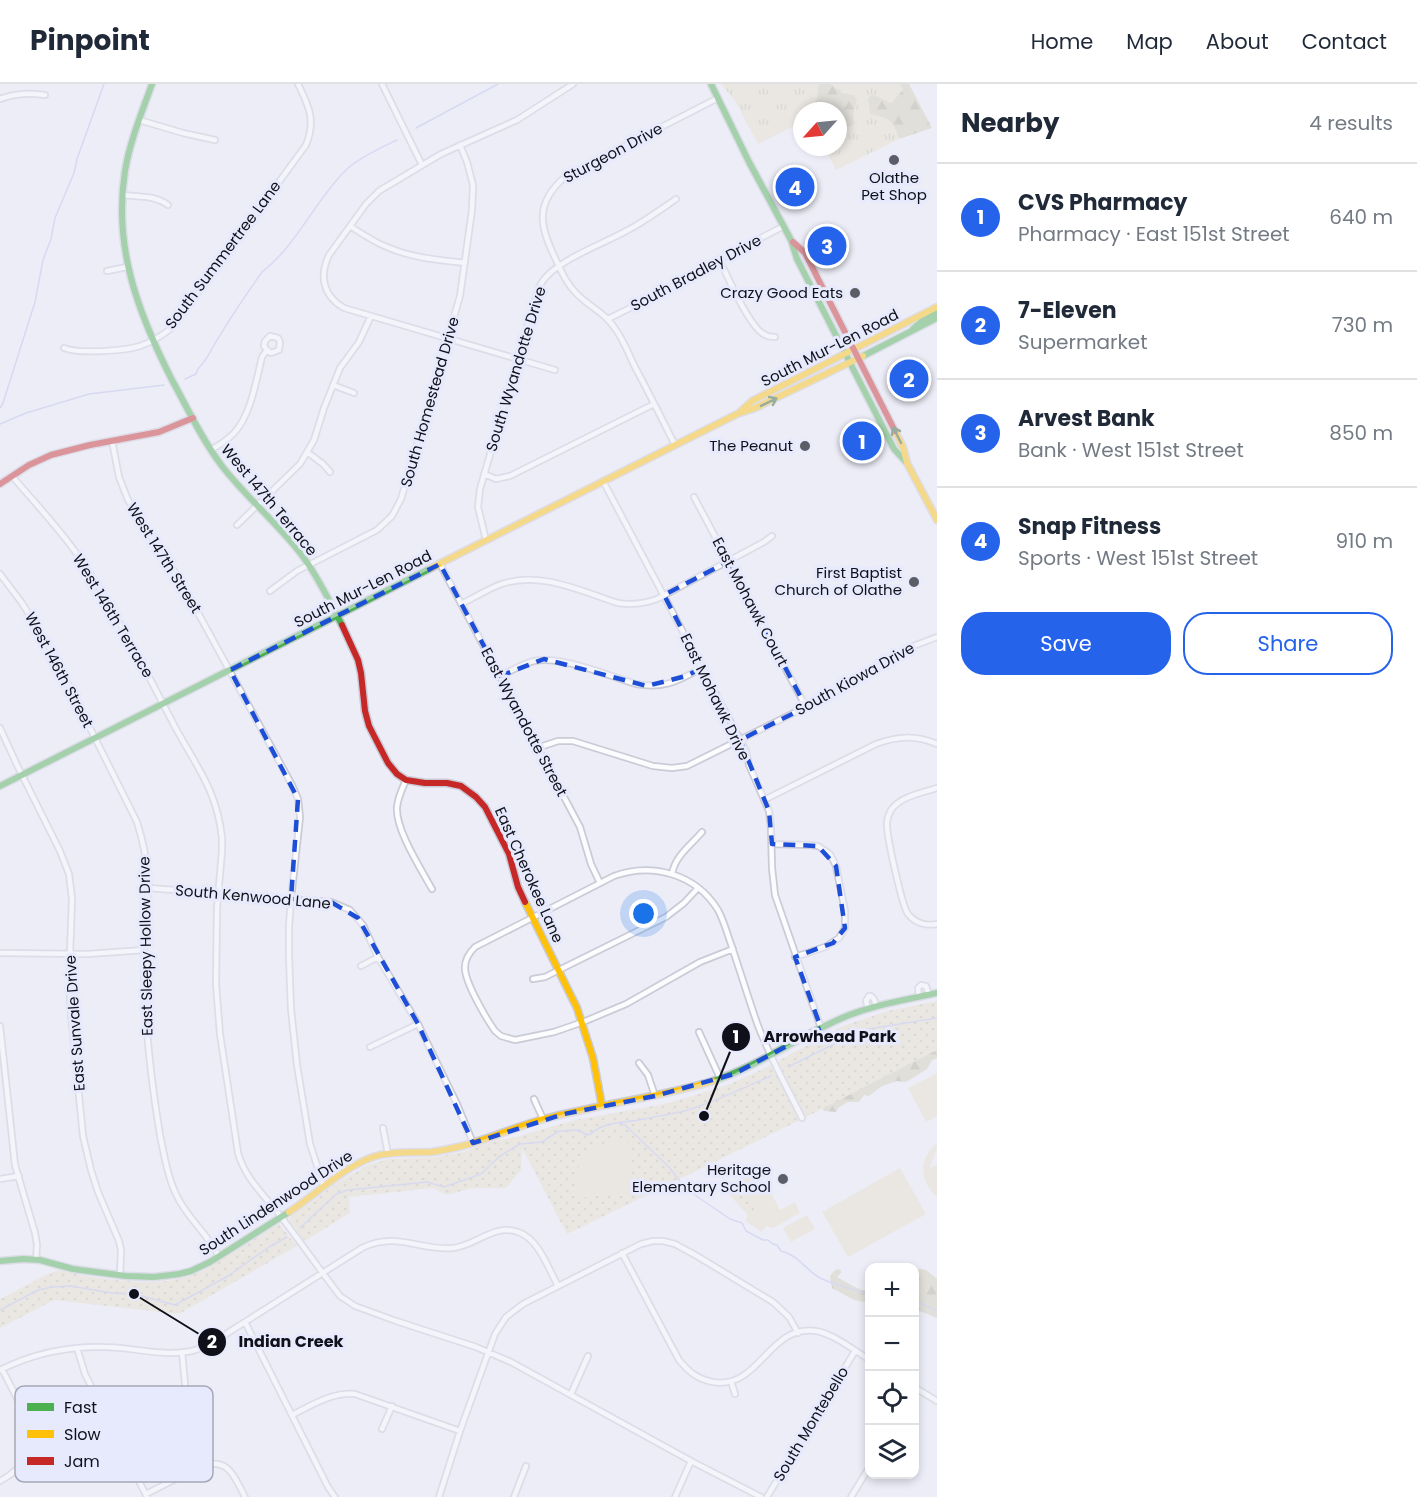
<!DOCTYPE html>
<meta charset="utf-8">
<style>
body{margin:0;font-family:Poppins,sans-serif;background:#f6f6f7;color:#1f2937}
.controls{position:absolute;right:18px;bottom:18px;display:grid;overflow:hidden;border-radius:12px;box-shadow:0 3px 9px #0003}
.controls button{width:54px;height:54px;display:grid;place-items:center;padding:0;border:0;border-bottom:2px solid #e0e1e3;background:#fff;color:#1f2937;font:30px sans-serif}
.compass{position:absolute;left:793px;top:18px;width:54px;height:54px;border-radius:50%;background:#fff;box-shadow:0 3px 9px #0003;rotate:243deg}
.you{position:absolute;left:644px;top:830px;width:21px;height:21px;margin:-15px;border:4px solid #fff;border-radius:50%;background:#1a73e8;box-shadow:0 0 0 9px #1a73e833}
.badge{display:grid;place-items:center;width:39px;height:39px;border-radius:50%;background:#2563eb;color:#fff;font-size:20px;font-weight:700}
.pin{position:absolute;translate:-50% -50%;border:3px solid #fff;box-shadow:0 2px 6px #0006}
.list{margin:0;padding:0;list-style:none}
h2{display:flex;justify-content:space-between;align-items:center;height:78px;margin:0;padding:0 24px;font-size:26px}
h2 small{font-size:20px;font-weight:400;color:#747a83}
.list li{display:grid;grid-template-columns:39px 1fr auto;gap:18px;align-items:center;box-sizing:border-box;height:108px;padding:0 24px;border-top:2px solid #e0e1e3}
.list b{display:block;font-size:22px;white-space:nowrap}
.list p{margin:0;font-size:20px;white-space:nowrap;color:#747a83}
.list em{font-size:20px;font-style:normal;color:#747a83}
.actions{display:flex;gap:12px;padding:18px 24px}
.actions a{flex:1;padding:14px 0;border:2px solid #2563eb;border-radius:24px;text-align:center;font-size:21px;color:#2563eb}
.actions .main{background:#2563eb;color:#fff}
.icon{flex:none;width:33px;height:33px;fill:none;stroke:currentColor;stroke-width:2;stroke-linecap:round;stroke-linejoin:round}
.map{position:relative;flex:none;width:937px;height:1413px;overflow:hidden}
header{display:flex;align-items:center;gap:36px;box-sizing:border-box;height:84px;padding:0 30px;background:#fff;border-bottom:2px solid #e0e1e3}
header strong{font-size:28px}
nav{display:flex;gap:33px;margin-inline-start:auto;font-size:21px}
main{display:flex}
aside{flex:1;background:#fff}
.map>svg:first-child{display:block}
</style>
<header>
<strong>Pinpoint</strong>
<nav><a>Home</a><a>Map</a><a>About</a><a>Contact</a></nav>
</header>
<main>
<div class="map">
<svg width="937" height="1413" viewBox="0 0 937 1413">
<defs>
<pattern id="grass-tufts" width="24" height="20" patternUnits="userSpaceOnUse" patternTransform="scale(1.5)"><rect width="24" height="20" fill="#e6e1c8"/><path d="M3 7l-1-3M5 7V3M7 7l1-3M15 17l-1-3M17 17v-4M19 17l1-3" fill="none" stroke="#c4c0ab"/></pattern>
<pattern id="forest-firs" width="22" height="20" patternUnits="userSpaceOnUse" patternTransform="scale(1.5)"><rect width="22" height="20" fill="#d2ceb3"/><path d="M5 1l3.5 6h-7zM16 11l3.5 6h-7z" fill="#b3b099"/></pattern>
<pattern id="park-dots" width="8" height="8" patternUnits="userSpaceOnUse" patternTransform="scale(1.5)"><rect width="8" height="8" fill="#e6e1c8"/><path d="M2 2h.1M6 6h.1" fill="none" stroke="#c4c0ab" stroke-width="1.8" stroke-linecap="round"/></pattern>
</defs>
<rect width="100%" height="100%" fill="#ecedf7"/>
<path fill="url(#grass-tufts)" d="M 721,0 L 819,0 L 817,15 L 815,20 L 819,27 L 802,27 L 802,38 L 758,60 L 735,17 Z
M 831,0 L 900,0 L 903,6 L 891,19 L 872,11 L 886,33 L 896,44 L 899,55 L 836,86 L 824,63 L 838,63 L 838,38 L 846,43 L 853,31 L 857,16 L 854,11 L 842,9 Z"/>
<path fill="url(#forest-firs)" d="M 819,0 L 831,0 L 842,9 L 854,11 L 857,16 L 853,31 L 854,40 L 846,44 L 838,38 L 838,27 L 819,27 L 815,20 L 817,15 Z
M 900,0 L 909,0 L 932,44 L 899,55 C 893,35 888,34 870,30 L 868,15 L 872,10 L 891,19 L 903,6 Z
M 937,960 L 937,974 L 932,976 L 927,985 L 906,998 L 897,997 L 882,1002 L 869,1012 L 864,1011 L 859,1018 L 848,1018 L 838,1024 L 836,1028 L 824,1027 L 822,1023 Z
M 921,1185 L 926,1186 L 937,1195 L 937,1234 L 925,1229 L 915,1226 L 915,1190 L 916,1186 Z
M 835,1186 L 839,1185 L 841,1187 L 841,1189 L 837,1193 L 853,1202 L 869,1209 L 869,1219 L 854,1216 L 832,1204 L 830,1192 Z"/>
<path fill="url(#park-dots)" d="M 937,917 L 937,966 L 798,1037 L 567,1150 L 522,1064 L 521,1086 L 506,1104 L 473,1104 L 446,1111 L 433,1104 L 349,1113 L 350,1129 L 305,1157 L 289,1136 L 293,1130 L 309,1120 L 338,1098 L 368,1081 L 388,1075 L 435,1073 L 463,1068 L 493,1057 L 516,1053 L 546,1044 L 580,1035 L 659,1021 L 693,1012 L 730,1000 L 767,983 L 843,942 L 888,927 Z
M 729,1098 L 741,1098 L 755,1126 L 753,1130 L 748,1131 L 724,1105 L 730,1101 Z
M 279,1140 L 297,1162 L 179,1230 L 54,1216 L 0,1244 L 0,1215 C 9,1211 51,1187 57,1187 C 66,1186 76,1191 84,1192 C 124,1197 169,1205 206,1185 Z"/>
<path fill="#e6e1c8" d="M 937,989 L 937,1032 L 926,1038 L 908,1004 Z
M 627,1053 L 633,1106 L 632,1108 L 578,1114 C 576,1108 574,1101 575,1095 C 579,1070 604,1056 627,1053 Z
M 937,1059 C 937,1070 932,1074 930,1084 L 937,1081 L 937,1113 C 919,1098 918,1074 937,1059 Z
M 900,1084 L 926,1130 L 848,1173 L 822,1128 Z
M 748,1091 L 755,1104 L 766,1099 L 780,1126 L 795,1118 L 800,1129 L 773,1144 L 766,1142 L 762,1148 L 745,1137 L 748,1131 L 753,1130 L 755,1126 L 740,1096 Z
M 807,1131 L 815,1145 L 791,1158 L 783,1144 Z"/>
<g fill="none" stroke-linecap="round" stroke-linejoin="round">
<path stroke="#bdc2e9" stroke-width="1.5" d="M 416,44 L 498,0
M 185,295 L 196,290 C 197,284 203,280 206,275 C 223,245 242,216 262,188 C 297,161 314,118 345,87 C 356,75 382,63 397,56
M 0,324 L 3,319 L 35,218 L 43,176 L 51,155 L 55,134 L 74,89 L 77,75 L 104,0
M 0,340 L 26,329 L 89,310 L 164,301
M 788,983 L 862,946 L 937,934
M 620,1039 L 625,1041 L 669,1083 L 686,1105 L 730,1135 L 742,1139 L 746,1147 L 763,1156 L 768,1156 L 773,1160 L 777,1161 L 781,1167 C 798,1171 806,1186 820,1194 C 836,1202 854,1204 870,1212
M 300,1144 L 336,1110 L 348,1106 L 427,1098 L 444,1103 L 481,1090 L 500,1072 L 520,1060 L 542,1058 L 559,1047 L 579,1046 L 587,1051 L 591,1050 C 603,1037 627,1039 644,1035 C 657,1032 671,1030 685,1027 C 715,1018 743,1004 771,992
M 914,1216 L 937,1227
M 0,1226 L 38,1206 L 52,1203 L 70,1202 L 112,1209 L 134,1210 L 175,1221 L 228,1192 L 269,1163 L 287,1153"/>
<defs>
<path id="street" d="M 382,0 L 422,81
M 0,15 C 16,9 29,9 45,11
M 139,36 L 183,49 L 215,56
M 123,111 C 138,113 155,111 168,121
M 350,142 C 362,150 374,158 387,163 C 412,174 439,176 465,179
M 719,175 C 728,193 747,238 762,249 C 766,252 769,253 775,253
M 107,187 L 127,183
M 608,235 L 680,199 L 699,186 L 784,142
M 64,264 C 79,270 124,267 140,262 C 152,258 163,251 173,243 L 306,61 C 316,37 309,22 298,0
M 555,286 L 344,224 C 323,212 319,192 329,171 L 366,120 L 379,107 L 441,70 L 517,36 L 573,0
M 333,301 L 354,309
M 112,357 L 119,393 L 128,416 L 173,485 L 191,516 L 292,701 L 298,715 L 300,733 L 291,815 L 289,842 L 289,873 L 291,925 L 297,981 L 310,1060 L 324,1103
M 675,361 C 662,335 649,309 635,283 C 629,271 624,257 616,246 C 605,228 589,223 576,209 C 567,200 562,189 557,178 C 540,143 533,120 566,92 L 718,14
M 211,366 C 219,361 228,356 234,349 C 251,331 256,297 262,273 L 267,266 L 264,262 L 265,257 L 270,252 L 278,254 L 280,258 L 279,266 L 271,269 L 267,266
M 307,368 L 323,380 L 330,388
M 484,390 L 496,395 L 510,392 L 654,320
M 12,392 C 34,418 57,442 77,470 C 114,524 144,583 174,641 C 196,682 217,706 222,754 L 222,767 L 217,824 L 216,900 L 220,950 L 238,1069 C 245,1095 266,1113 282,1134 C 302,1160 320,1186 340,1212 L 355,1222 L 396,1237 L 476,1263 L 511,1278 L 691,1377 L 761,1413
M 603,397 L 746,667 L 749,681 L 769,727 L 771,744 L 772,784 L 775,811 L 821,944
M 694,413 L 806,623
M 237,441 L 300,380 L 314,356 L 324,324 L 340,284 L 359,258 L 371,232
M 486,456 L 478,423 L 480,405 L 537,209 C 539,203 542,197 546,193 C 563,174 605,159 628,146 C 645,137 660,126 676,115
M 440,480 L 580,743 L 591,780 L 600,799
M 0,490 L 22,519 L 51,566 L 137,738 C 142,754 146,770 147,787 C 150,821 143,854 144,888 C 145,942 151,997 160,1051 C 164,1070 167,1091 175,1108 C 185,1132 207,1149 219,1172
M 270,507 L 297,487 L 377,446 L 392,432 L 401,415 L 460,212 L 472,126 L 473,101 L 467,78 L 460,61
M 461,520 C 474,514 486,506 499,501 C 539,486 580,507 618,519 C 632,521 644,520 657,515 L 764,458 L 772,452
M 500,592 C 511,587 522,580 534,577 C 561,571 609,592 636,600 C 665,605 677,597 702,584
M 0,644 L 17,681 L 60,767 L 69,790 L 72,815 L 70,870 L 70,921 L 83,1052 L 91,1086 L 98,1108 L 119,1157 L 121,1166 L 120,1191
M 537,664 L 558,657 L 573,657 L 653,682 L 672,684 L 687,682 L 850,601 L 893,573 L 908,564 L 937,553
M 406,696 C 402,705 398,713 397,723 C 395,745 421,785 432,805
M 937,704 C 922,709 901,712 891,726 C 889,730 887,735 887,739 C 886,750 902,822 908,830 C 915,839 926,842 937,840
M 764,716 L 876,660 C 898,652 915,651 937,660
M 772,760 L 810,761 L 818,762 L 830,770 L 836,782 L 845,827 L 845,844 L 839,854 L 825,863 L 795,873
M 672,790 C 675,772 691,761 702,748
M 148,804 L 331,818 L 350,826 L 363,841 L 378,873 L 418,940 L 457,1020 L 473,1059
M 733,865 L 700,878 L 626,920 L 583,938 L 554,948 L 515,956 L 501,952 L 495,947 C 486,934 464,897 465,883 C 465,875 470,868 475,863 L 614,792 C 652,778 696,790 718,826 C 724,837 727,849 731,860 C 740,887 748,913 757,939 C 769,972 787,1003 802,1034
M 0,869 L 88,870 L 144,866
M 361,882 L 378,873
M 533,895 L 545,893 L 559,886 L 666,833 L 684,819 L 698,804
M 919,913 L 918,904 L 921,901 L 926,902 L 929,911
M 868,924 L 866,917 L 869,912 L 871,912 L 874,915 L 876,922
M 0,942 L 15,1081 L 35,1149 L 37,1161 L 36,1176
M 699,948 L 720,994
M 370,963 L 418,940
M 639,979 L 648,991 L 655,1012
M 534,1015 L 543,1035
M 383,1044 L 388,1070
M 0,1095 L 19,1092
M 622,1169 L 679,1276 C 689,1288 697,1295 713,1298 C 760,1306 768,1240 816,1247 C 834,1250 855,1267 870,1276
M 245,1238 L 328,1403 L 335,1413
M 77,1264 L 85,1290 L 147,1413
M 182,1268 L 185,1300
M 0,1286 C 32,1270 67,1262 104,1263 C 132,1263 163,1273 192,1267 C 201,1265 209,1260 218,1255 L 362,1164 C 397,1147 419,1167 453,1164 C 476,1162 494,1139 518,1148 C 539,1155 548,1184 558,1202
M 731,1297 L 735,1310
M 914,1303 L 937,1317
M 571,1310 L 588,1272
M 292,1331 C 312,1321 332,1308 355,1310 L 460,1347
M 382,1345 L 392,1322
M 0,1397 C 53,1369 21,1323 2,1285
M 146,1410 L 201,1382 C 229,1373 234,1392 245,1413
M 439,1413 L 460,1347 L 495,1250 L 506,1233 L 523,1220 L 641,1160 L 653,1157 L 663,1157 L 675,1160 L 697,1172 L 773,1218 L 789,1233 L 798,1249
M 514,1413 L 526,1382
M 675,1413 L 691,1377
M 767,1413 L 855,1267
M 851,1413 L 870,1382"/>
<path id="fast" d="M 152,0 C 142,28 130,57 125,87 C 113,163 138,229 172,296 C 188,325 202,356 222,382 C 246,413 277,439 301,470 C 318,492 329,517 342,541
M 711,0 L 749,78 L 791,156 L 797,175 L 894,365 L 907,379
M 913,245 L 922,237 L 937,229
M 863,272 L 937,234
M 0,702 L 431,484
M 713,997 C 759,982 798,953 842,934 C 872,921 905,916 937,909
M 0,1177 L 23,1175 L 40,1176 L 73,1185 L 126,1192 L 154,1193 L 179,1190 L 191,1187 L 210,1178 L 289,1128"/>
<path id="slow" d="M 740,328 L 752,317 L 937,223
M 895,347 L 903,363 L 907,379 L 937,436
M 431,484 L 737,330 L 755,324 L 863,272
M 525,818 L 577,924 L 593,974 L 602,1022
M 289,1128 C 315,1111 346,1081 376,1072 C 394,1067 413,1069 431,1068 C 440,1067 449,1065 458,1063 C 487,1056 515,1043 544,1035 C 600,1020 657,1014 713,997"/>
<path id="jam" d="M 793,158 L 805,169 L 895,347
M 0,400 L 29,381 L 51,371 L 90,361 L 159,348 L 193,334
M 342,541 L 358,576 L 361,589 L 365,627 L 369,642 L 388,679 L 397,690 L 406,696 L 425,699 L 447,699 L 461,702 L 476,713 L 485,723 L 509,770 L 518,803 L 525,818"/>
</defs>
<use href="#street" stroke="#cacbd6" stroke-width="8"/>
<use href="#fast" stroke="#cacbd6" stroke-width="9"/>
<use href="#slow" stroke="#cacbd6" stroke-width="9"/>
<use href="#jam" stroke="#cacbd6" stroke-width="9"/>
<use href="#street" stroke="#fcfcfe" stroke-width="4.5"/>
<use href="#fast" stroke="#4caf50" stroke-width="6"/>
<use href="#slow" stroke="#ffc107" stroke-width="6"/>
<use href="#jam" stroke="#c62828" stroke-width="6"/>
</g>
<defs><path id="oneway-shaft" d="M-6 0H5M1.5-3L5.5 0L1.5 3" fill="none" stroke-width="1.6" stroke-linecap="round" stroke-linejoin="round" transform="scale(1.5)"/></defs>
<g stroke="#2e6035">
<use href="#oneway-shaft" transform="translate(769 318) rotate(-26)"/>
<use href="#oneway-shaft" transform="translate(897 351) rotate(-117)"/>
</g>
<path d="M0 0H937V1413H0ZM 729,477 L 806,623 L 740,656 L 769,727 L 772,760 L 818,762 L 836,782 L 845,844 L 833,859 L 795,873 L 821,944 L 734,990 L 655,1012 L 564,1030 L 473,1059 L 418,940 L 358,834 L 331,818 L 291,815 L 298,715 L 230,586 L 440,480 L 500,592 L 544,575 L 647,602 L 686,592 L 702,584 L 664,511 Z" fill="#ecedf7" fill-opacity=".55" fill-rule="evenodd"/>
<path fill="none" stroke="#1d4ed8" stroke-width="4.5" stroke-dasharray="12 8" stroke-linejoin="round" d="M 729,477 L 806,623 L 740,656 L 769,727 L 772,760 L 818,762 L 836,782 L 845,844 L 833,859 L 795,873 L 821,944 L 734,990 L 655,1012 L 564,1030 L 473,1059 L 418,940 L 358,834 L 331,818 L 291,815 L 298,715 L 230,586 L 440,480 L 500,592 L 544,575 L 647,602 L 686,592 L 702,584 L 664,511 Z"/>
<g fill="#5c5d67" stroke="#e7e9fc" stroke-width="2">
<circle cx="894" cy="76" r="6"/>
<circle cx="855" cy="209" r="6"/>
<circle cx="805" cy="362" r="6"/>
<circle cx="914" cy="498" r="6"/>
<circle cx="783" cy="1095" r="6"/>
</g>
<g text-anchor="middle" stroke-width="6" stroke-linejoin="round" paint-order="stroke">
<g font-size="15" fill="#0f101a" stroke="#e7e9fc">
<text transform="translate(613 69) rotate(-28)" y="5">Sturgeon Drive</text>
<text transform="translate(223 171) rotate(-53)" y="5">South Summertree Lane</text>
<text transform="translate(696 189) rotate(-28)" y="5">South Bradley Drive</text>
<text transform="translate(830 264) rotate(-27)" y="5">South Mur-Len Road</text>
<text transform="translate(516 285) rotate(-73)" y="5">South Wyandotte Drive</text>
<text transform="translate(430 318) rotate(-74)" y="5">South Homestead Drive</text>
<text transform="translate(269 416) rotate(50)" y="5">West 147th Terrace</text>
<text transform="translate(164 474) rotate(58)" y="5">West 147th Street</text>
<text transform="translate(363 505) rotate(-27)" y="5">South Mur-Len Road</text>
<text transform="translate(750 518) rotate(62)" y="5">East Mohawk Court</text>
<text transform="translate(113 532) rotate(59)" y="5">West 146th Terrace</text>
<text transform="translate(59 586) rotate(62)" y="5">West 146th Street</text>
<text transform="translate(855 595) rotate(-29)" y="5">South Kiowa Drive</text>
<text transform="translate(715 613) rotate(64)" y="5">East Mohawk Drive</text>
<text transform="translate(524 638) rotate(62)" y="5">East Wyandotte Street</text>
<text transform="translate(529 791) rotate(66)" y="5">East Cherokee Lane</text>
<text transform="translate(253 813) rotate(5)" y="5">South Kenwood Lane</text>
<text transform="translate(146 862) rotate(-91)" y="5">East Sleepy Hollow Drive</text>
<text transform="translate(75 939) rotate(-94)" y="5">East Sunvale Drive</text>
<text transform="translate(276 1119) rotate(-33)" y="5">South Lindenwood Drive</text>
<text transform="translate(811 1340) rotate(-59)" y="5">South Montebello</text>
</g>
<g font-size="15" fill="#0f101a" stroke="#e7e9fc" text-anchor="end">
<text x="894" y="99" text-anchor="middle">Olathe<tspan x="894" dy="17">Pet Shop</tspan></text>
<text x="843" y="214">Crazy Good Eats</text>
<text x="793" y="367">The Peanut</text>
<text x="902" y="494">First Baptist<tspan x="902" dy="17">Church of Olathe</tspan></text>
<text x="771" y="1091">Heritage<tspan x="771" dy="17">Elementary School</tspan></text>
</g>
</g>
<rect x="15" y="1302" width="198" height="96" rx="9" fill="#e7e9fc" stroke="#a6a8b8" stroke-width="1.5"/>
<rect x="27" y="1319" width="27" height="8" fill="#4caf50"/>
<rect x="27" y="1346" width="27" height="8" fill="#ffc107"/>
<rect x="27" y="1373" width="27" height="8" fill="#c62828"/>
<g font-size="16" fill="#0f101a">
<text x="64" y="1329">Fast</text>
<text x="64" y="1356">Slow</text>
<text x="64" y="1383">Jam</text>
</g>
<path fill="none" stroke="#0f101a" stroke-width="2" d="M704 1032L736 953M134 1210L212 1258"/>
<g fill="#0f101a" stroke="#e7e9fc" stroke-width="2">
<circle cx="704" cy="1032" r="6"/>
<circle cx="134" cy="1210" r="6"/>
<circle cx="736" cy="953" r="15"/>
<circle cx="212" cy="1258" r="15"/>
</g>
<g font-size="18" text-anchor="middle" font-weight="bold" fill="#fff">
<text x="736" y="959">1</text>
<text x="212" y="1264">2</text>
</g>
<g font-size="16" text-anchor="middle" font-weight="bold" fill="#0f101a" stroke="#e7e9fc" stroke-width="6" stroke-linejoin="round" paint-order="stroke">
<text x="830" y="958">Arrowhead Park</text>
<text x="291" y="1263">Indian Creek</text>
</g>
</svg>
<div class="controls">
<button>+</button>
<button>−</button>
<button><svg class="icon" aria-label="locate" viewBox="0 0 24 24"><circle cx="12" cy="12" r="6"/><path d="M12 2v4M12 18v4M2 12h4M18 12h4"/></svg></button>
<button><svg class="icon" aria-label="layers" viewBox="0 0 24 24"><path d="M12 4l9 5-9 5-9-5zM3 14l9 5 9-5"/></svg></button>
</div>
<svg class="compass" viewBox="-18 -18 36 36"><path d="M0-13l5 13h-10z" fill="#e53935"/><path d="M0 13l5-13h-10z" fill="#747a83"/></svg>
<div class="you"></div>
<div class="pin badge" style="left:862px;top:357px">1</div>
<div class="pin badge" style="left:909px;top:295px">2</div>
<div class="pin badge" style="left:827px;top:162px">3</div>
<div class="pin badge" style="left:795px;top:103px">4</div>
</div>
<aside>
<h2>Nearby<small>4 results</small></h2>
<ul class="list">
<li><span class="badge">1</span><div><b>CVS Pharmacy</b><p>Pharmacy · East 151st Street</p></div><em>640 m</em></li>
<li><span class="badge">2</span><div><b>7-Eleven</b><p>Supermarket</p></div><em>730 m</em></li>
<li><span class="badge">3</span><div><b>Arvest Bank</b><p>Bank · West 151st Street</p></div><em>850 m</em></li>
<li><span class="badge">4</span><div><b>Snap Fitness</b><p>Sports · West 151st Street</p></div><em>910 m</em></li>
</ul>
<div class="actions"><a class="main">Save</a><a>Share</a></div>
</aside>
</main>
